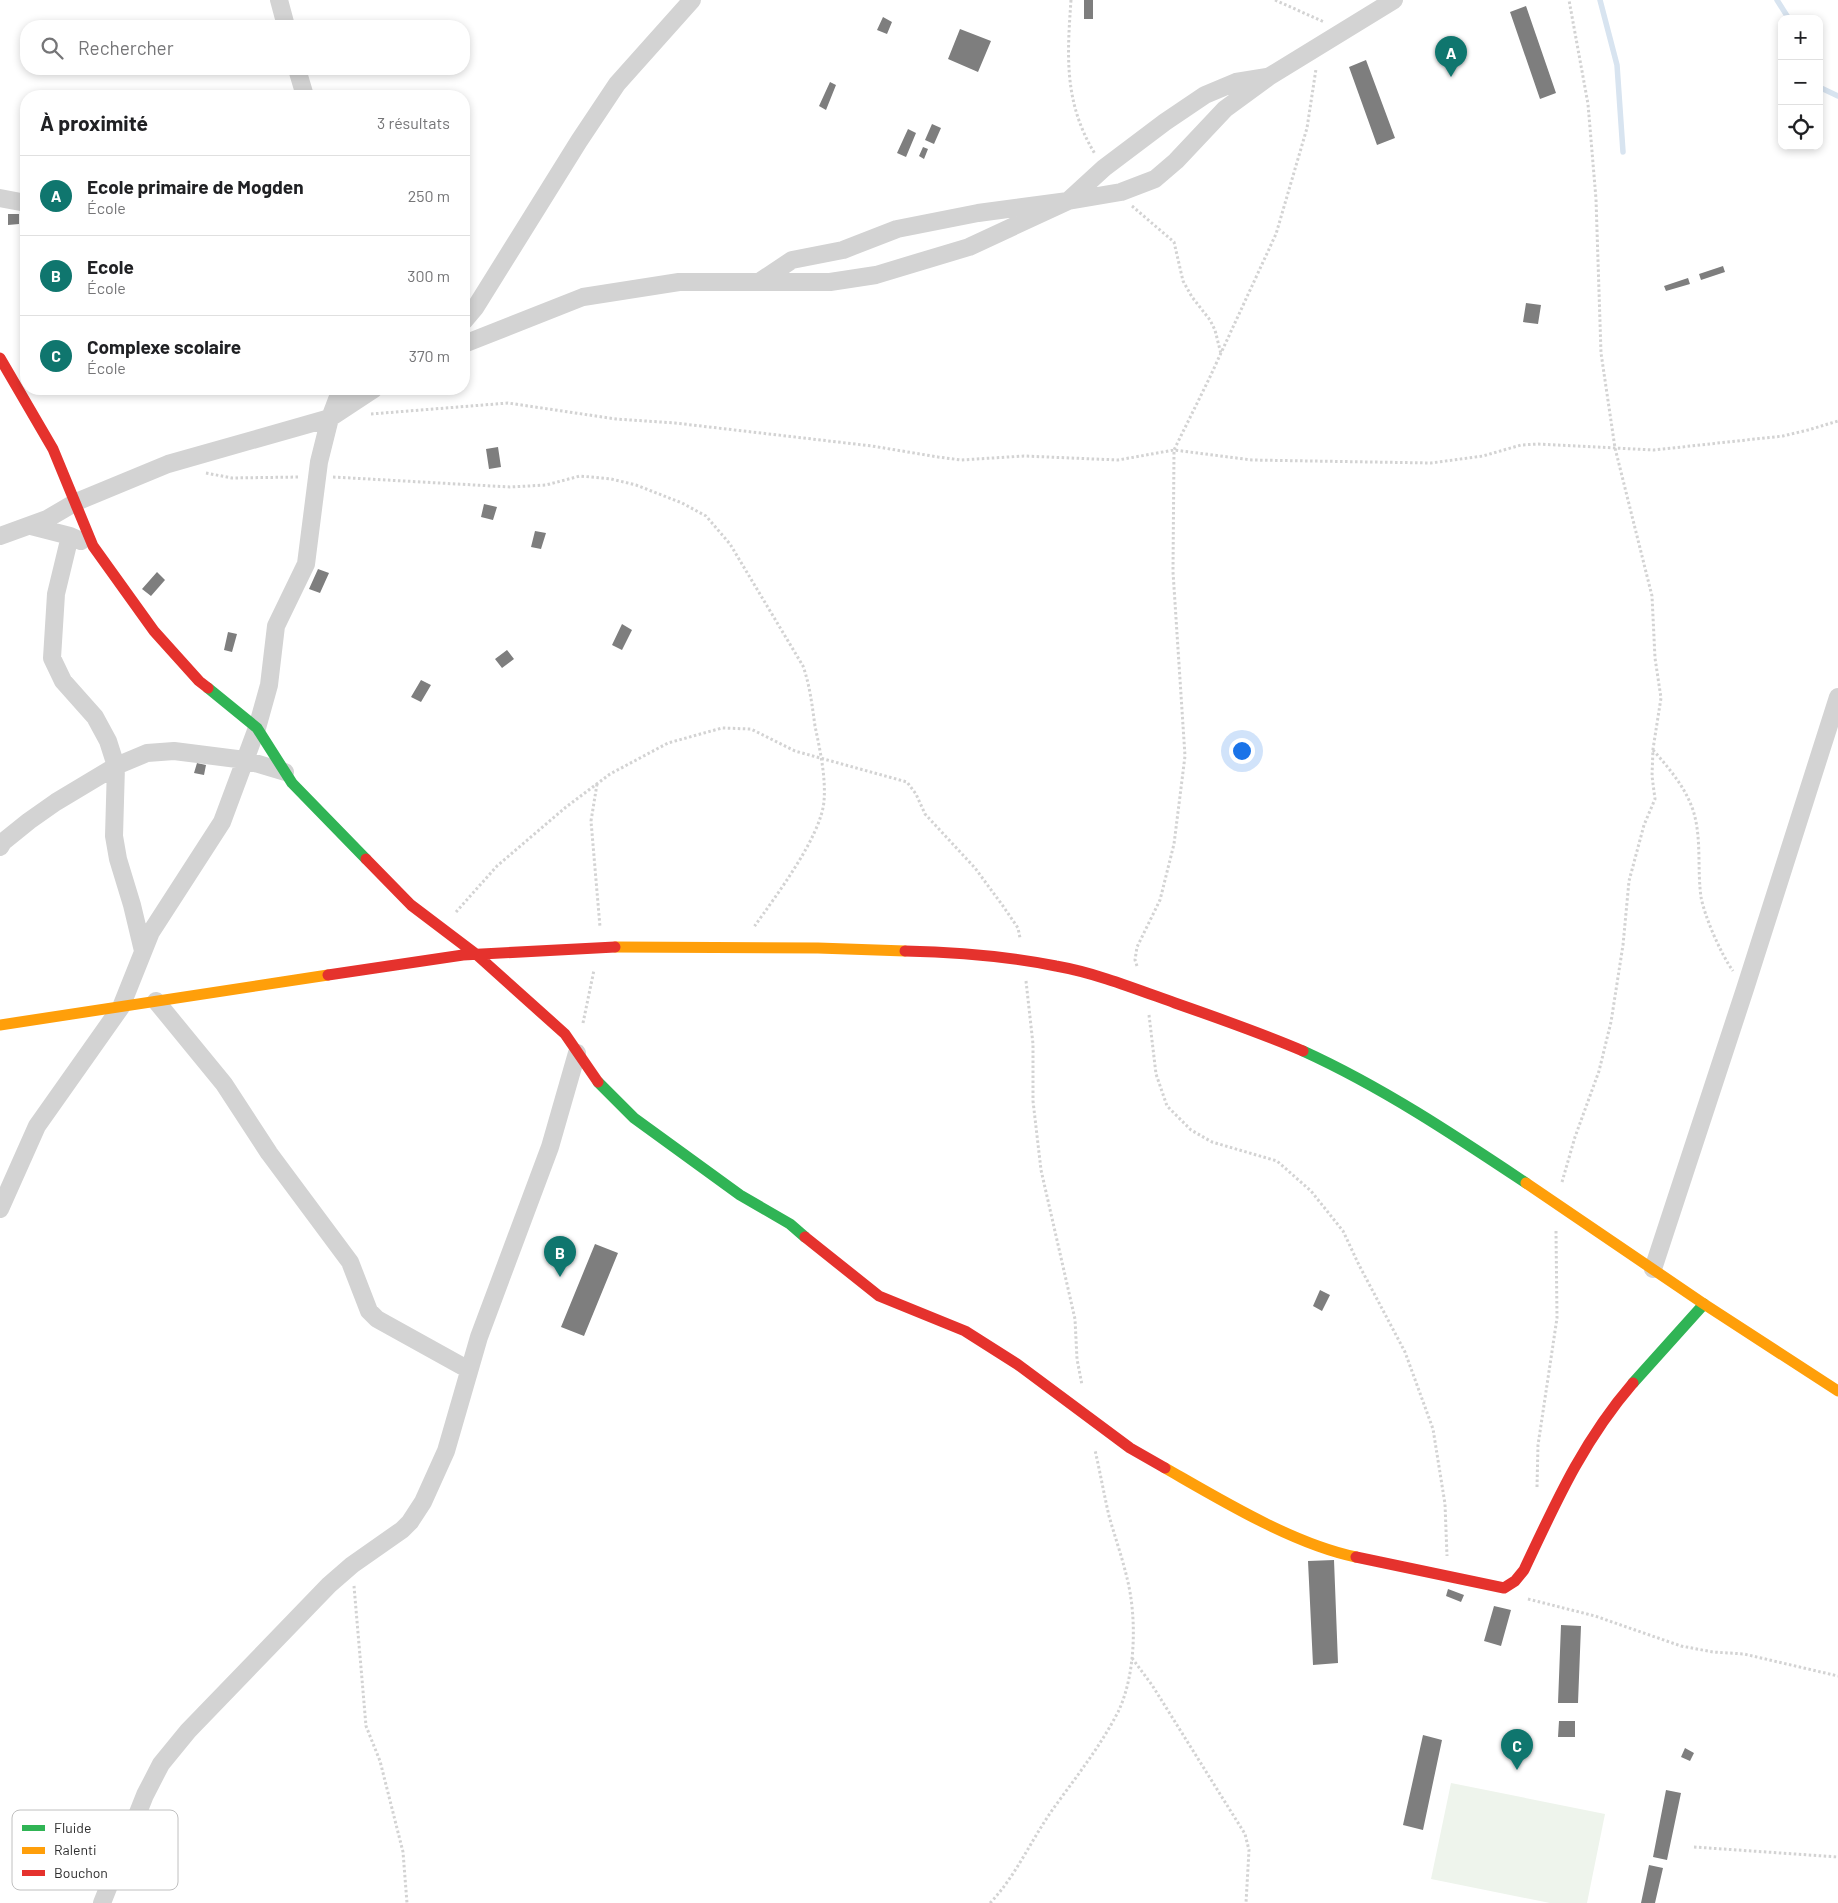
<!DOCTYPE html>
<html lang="fr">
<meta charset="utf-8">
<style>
body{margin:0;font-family:Barlow,sans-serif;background:#f2f2f2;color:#202124}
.controls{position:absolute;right:15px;top:15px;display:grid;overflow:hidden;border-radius:10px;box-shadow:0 2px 8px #0003}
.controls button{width:45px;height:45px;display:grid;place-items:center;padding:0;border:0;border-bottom:1px solid #e0e0e0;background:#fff;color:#202124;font:25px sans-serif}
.you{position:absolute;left:1241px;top:750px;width:18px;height:18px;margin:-12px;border:4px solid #fff;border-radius:50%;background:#1a73e8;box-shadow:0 0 0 8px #1a73e833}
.badge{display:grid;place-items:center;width:32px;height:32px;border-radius:50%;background:#0f766e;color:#fff;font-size:16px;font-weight:700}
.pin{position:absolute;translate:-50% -41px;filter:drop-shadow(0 1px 2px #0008)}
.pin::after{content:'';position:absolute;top:26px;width:18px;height:15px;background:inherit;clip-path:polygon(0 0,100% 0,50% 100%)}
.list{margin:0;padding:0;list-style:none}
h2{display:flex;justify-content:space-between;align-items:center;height:65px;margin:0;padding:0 20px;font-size:21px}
h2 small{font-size:16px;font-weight:400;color:#757577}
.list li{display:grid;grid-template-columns:32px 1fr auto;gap:15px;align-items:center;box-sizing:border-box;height:80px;padding:0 20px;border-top:1px solid #e0e0e0}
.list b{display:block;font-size:19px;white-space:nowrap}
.list p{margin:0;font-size:16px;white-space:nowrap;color:#757577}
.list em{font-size:16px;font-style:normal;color:#757577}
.icon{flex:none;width:28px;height:28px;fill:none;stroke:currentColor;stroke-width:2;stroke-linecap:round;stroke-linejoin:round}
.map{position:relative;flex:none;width:1838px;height:1903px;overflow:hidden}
.search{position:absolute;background:#fff;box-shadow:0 2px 8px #0003;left:20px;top:20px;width:450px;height:55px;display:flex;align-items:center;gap:12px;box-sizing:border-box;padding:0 18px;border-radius:20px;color:#757577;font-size:19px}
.panel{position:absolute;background:#fff;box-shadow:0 2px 8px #0003;left:20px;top:90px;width:450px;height:305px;border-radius:20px}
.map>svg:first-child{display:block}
</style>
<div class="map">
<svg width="1838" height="1903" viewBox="0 0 1838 1903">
<rect width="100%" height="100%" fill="#fff"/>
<path fill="#eef4ec" d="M 1451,1783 L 1605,1814 L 1587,1903 L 1550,1903 L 1431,1879 Z"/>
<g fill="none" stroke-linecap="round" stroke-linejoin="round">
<path stroke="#d8e4f0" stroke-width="5.5" d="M 1600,0 L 1617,65 L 1623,152
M 1777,0 L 1789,19
M 1819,87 L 1838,96"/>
</g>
<path fill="#7e7e7e" d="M 1084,0 L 1093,0 L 1093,19 L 1084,19 Z
M 1526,6 L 1556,93 L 1540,99 L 1510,12 Z
M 883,17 L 892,22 L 887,34 L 877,30 Z
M 960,29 L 991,41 L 978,72 L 948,59 Z
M 1366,60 L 1395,138 L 1377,145 L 1349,67 Z
M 830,82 L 836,85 L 826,110 L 819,106 Z
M 932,124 L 941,128 L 934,144 L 925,140 Z
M 908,129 L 916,133 L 906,157 L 897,153 Z
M 923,147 L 928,149 L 924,159 L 919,156 Z
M 8,214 L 19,214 L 19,224 L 8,225 Z
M 1723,266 L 1725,272 L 1701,280 L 1699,274 Z
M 1688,278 L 1690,284 L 1666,291 L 1664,286 Z
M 1526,303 L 1541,305 L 1538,324 L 1523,322 Z
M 498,447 L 501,467 L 489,469 L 486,449 Z
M 484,504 L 497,507 L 493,520 L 481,517 Z
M 535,531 L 546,533 L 541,549 L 531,547 Z
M 318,569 L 329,573 L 320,593 L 309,589 Z
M 157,572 L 165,580 L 151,596 L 142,589 Z
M 622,624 L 632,630 L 622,650 L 612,645 Z
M 228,632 L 237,634 L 232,652 L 224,650 Z
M 507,650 L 514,659 L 502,668 L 495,659 Z
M 421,680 L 431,685 L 421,702 L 411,697 Z
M 197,763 L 206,765 L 204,775 L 194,773 Z
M 595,1244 L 618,1253 L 584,1336 L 561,1327 Z
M 1320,1290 L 1330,1295 L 1322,1311 L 1313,1306 Z
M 1334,1560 L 1338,1663 L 1313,1665 L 1308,1561 Z
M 1448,1589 L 1464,1595 L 1461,1602 L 1446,1596 Z
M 1494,1606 L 1511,1610 L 1501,1646 L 1484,1641 Z
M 1561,1625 L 1581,1626 L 1578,1703 L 1558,1703 Z
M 1559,1721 L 1575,1721 L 1575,1737 L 1558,1737 Z
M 1423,1735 L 1442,1740 L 1423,1830 L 1403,1825 Z
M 1685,1748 L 1694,1753 L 1690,1761 L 1681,1757 Z
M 1666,1790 L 1681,1793 L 1667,1860 L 1653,1857 Z
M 1649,1865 L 1663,1868 L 1655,1903 L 1641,1903 Z"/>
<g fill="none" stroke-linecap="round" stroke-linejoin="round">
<path stroke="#d3d3d3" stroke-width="3" stroke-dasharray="2.5 2.5" stroke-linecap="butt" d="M 1071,0 C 1067,57 1064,103 1095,154
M 1275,0 L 1324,22
M 1132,206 L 1174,242 L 1183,281 L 1192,297 L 1210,320 L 1215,330 L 1221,354
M 371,414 L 508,403 L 616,419 L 675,423 L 872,446 L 938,457 L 961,460 L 1024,456 L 1118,460 L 1174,450 L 1252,460 L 1431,463 L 1483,456 L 1521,445 L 1538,444 L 1654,450 L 1783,436 L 1808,430 L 1838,421
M 206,473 L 232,478 L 299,477
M 333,477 L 510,487 L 546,485 L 580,476 L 611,479 L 636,485 L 682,503 L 706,516 L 730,544 L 803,666 C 810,686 812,705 815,726 C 820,750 826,777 824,801 C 821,837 775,897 754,927
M 1653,750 C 1669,768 1685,787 1693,810 C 1702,838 1697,869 1701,897 C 1705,918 1721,954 1733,971
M 597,784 L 591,821 L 600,927
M 456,912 L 497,866 L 566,807 L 610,774 L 668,743 L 722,728 L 751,729 L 795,751 L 907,782 L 916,794 L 925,814 L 975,868 L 1003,906 L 1018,928 L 1020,938
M 1137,966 L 1135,960 L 1137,947 L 1160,900 L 1174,844 L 1185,756 L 1173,572 L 1174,450 L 1209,379 L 1276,234 L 1307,128 L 1316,69
M 1026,981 L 1033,1044 L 1033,1101 L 1041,1170 L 1075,1319 L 1077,1359 L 1082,1385
M 1149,1015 L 1156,1074 L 1167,1106 L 1191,1130 L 1212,1142 L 1277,1161 L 1311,1191 L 1343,1231 L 1359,1265 L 1405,1352 L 1433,1429 L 1445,1504 L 1447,1556
M 583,1023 L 594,970
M 1562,1182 L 1575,1137 L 1599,1071 L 1611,1022 L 1623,945 L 1629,881 L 1644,825 L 1655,799 L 1652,776 L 1653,749 L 1661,698 L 1655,658 L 1652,596 L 1615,448 L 1601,353 L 1596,199 L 1588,104 L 1569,0
M 1537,1487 L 1538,1445 L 1557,1318 L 1556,1230
M 354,1586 L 366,1726 L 380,1761 L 403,1852 L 407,1903
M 1528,1599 L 1595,1616 L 1681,1646 L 1713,1652 L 1744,1654 L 1838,1676
M 1132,1658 L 1152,1685 L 1245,1834 L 1249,1850 L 1246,1903
M 1694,1847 L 1838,1857
M 990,1903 C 1016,1876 1031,1840 1053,1809 C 1076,1777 1100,1747 1118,1712 C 1136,1675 1137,1617 1127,1578 C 1122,1557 1115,1537 1109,1516 C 1104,1494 1100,1472 1095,1450"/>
<path stroke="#d3d3d3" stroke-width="18" d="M 279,0 L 286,26
M 297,69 L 305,96
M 0,198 L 26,203
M 759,282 L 792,260 L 843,250 L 897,229 L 978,213 L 1068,201 L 1104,168 L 1165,122 L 1205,95 L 1236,82 L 1267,77
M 464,321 L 475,308 L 579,141 L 617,84 L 692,0
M 464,344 L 583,297 L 679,282 L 830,282 L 876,275 L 969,247 L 1068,201 L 1121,192 L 1155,179 L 1176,161 L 1225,109 L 1270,76 L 1394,0
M 31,526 L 70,536 L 81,541
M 0,536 L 47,519 L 76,502 L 168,464 L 330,418 L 374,389
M 70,536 L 56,594 L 52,658 L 63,681 L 95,717 L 108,741 L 116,766 L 114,836 L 118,859 L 132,905 L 143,951
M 0,847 L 3,842 L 29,821 L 56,802 L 116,766 L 147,753 L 174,751 L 245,760 L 285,772
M 156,1001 L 224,1084 L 269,1153 L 350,1262 L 369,1311 L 377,1319 L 469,1370
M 0,1209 L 37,1126 L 121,1007 L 151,932 L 222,822 L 257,728 L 269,685 L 276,626 L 306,564 L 319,462 L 330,418 L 341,389
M 1653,1269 L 1745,989 L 1838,697
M 102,1903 L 145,1795 L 161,1764 L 188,1731 L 329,1585 L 352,1565 L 402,1530 L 410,1522 L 423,1502 L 446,1451 L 479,1337 L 550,1147 L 577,1053"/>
<path stroke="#30b455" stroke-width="11" d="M 208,688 L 257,728 L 292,783 L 366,859
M 1303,1051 C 1382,1087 1454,1135 1526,1183
M 598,1082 L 634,1118 L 740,1195 L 790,1224 L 805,1237
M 1633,1383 L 1704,1304"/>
<path stroke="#ff9f0a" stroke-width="11" d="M 615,947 L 818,948 L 905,951
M 0,1025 L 328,975
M 1526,1183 L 1704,1304 L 1838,1391
M 1165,1468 C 1221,1500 1293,1544 1356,1557"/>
<path stroke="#e5322d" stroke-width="11" d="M 0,358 L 53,449 L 93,546 L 154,631 L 199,681 L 208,688
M 366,859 L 411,905 L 477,955 L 565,1034 L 598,1082
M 905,951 C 955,952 1006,956 1056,966 C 1096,973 1136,989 1175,1003 C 1218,1018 1261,1033 1303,1051
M 328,975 L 463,955 L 615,947
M 805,1237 L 879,1296 L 965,1331 L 1017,1364 L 1130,1448 L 1165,1468
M 1356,1557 L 1504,1588 L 1515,1581 L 1524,1570 C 1556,1502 1583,1441 1633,1383"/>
</g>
<rect x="12" y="1810" width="166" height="80" rx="8" fill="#fff" stroke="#c0c0c0" stroke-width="1"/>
<rect x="22" y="1825" width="23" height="6" fill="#30b455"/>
<rect x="22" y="1847" width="23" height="7" fill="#ff9f0a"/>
<rect x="22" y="1870" width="23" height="6" fill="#e5322d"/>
<g font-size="14" fill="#2e2e2e">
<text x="54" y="1833">Fluide</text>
<text x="54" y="1855">Ralenti</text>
<text x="54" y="1878">Bouchon</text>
</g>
</svg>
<div class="controls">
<button>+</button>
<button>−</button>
<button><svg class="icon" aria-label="locate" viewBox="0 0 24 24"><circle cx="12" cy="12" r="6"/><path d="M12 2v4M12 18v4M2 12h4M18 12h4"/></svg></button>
</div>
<div class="you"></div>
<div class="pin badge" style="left:1451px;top:77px">A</div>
<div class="pin badge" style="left:560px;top:1277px">B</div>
<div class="pin badge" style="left:1517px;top:1770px">C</div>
<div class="search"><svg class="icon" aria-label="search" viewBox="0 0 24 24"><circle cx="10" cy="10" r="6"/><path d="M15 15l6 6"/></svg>Rechercher</div>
<section class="panel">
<h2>À proximité<small>3 résultats</small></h2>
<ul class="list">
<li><span class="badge">A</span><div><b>Ecole primaire de Mogden</b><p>École</p></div><em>250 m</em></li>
<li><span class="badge">B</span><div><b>Ecole</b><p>École</p></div><em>300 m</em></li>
<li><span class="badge">C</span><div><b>Complexe scolaire</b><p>École</p></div><em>370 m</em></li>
</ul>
</section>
</div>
